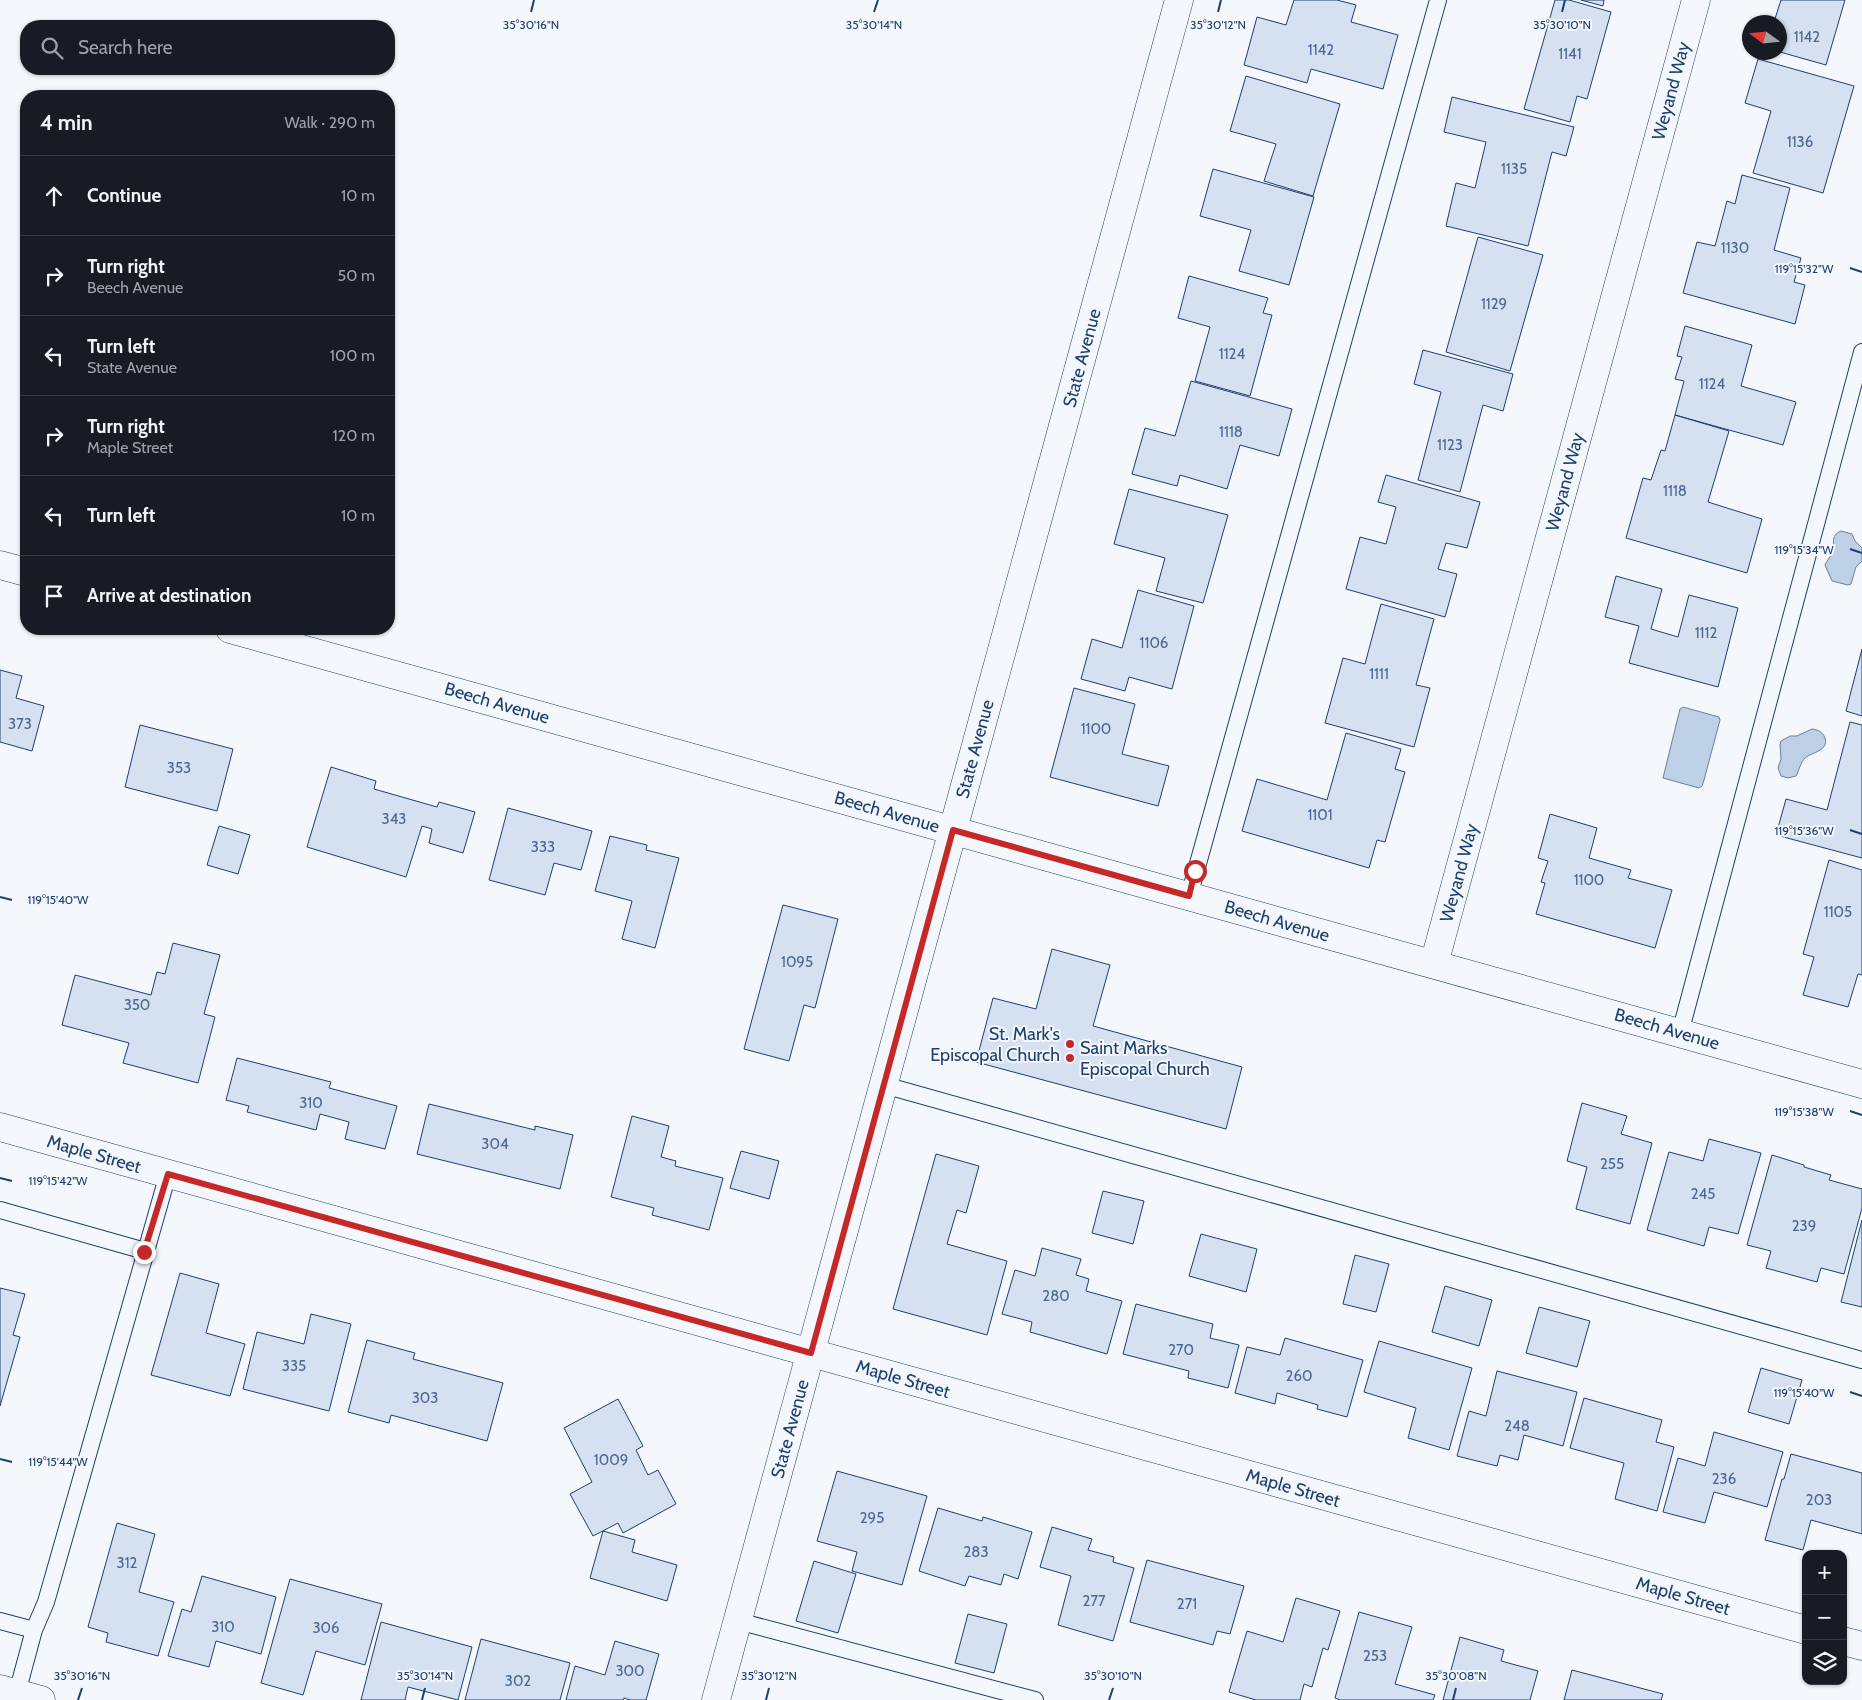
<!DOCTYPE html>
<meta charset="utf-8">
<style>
body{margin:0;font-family:Cabin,sans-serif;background:#242831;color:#f1f3f6}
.controls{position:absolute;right:15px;bottom:15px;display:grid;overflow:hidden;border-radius:10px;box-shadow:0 1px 4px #0004}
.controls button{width:45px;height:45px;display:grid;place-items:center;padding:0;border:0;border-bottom:1px solid #363941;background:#171b24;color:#f1f3f6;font:25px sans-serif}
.compass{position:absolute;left:1742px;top:15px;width:45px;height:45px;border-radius:50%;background:#171b24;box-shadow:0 1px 4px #0004;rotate:285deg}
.stop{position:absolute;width:15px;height:15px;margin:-11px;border:4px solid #c62828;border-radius:50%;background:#fff}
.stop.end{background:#c62828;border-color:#fff;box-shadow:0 1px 5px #0008}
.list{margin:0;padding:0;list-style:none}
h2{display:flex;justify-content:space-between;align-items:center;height:65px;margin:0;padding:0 20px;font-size:21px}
h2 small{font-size:16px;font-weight:400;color:#9ea1a6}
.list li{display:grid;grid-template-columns:32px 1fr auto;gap:15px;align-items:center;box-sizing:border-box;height:80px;padding:0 20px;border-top:1px solid #363941}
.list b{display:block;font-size:19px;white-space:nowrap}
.list p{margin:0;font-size:16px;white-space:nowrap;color:#9ea1a6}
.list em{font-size:16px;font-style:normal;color:#9ea1a6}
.icon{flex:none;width:28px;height:28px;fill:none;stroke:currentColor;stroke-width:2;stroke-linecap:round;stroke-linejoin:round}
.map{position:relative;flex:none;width:1862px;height:1700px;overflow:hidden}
.search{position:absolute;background:#171b24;box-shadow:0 1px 4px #0004;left:20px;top:20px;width:375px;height:55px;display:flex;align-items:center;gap:12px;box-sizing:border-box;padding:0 18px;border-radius:20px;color:#9ea1a6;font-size:19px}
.panel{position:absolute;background:#171b24;box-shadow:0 1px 4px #0004;left:20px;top:90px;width:375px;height:545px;border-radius:20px}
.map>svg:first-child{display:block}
</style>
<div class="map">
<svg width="1862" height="1700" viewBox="0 0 1862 1700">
<rect width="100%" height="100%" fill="#f4f7fb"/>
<path fill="#bed0e5" stroke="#687fa3" d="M 1841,531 L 1852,534 L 1855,541 L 1862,548 L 1862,561 L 1856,567 L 1851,584 L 1848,585 L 1832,581 L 1825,565 C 1827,560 1830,558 1832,553 C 1836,544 1829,536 1841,531 Z
M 1683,707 L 1719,717 L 1720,720 L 1704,780 L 1702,786 L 1699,788 L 1663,778 L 1680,709 Z
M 1812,729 C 1818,730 1822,731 1825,738 C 1829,751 1812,752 1805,758 C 1800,763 1799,771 1796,776 L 1788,778 L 1781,776 L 1778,768 L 1781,759 L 1780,745 L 1781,741 L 1790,736 L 1797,736 Z"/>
<path fill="#d5e0f0" stroke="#1d3f73" d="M 1294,0 L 1337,0 L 1356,5 L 1351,22 L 1398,35 L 1383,89 L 1311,69 L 1307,83 L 1244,65 L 1257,17 L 1286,25 Z
M 1555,0 L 1569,0 L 1611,12 L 1587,99 L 1577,96 L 1570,122 L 1524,109 Z
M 1581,0 L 1604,0 L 1603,6 Z
M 1781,0 L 1845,0 L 1826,65 L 1780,52 L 1780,22 L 1774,22 Z
M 1758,59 L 1854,86 L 1823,193 L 1753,173 L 1771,111 L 1745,103 Z
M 1246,76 L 1340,104 L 1313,196 L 1264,181 L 1276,144 L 1230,131 Z
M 1452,97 L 1574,127 L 1566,156 L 1552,152 L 1528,246 L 1446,226 L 1456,183 L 1475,188 L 1486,142 L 1444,132 Z
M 1213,169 L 1314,197 L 1289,285 L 1239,271 L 1251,230 L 1200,216 Z
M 1742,175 L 1790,188 L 1774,250 L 1801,258 L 1794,282 L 1805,285 L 1795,324 L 1683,293 L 1697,242 L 1715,246 L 1727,201 L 1735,204 Z
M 1478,237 L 1543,255 L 1510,371 L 1446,352 Z
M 1189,276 L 1268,298 L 1263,313 L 1272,315 L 1250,396 L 1195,381 L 1210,327 L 1178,318 Z
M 1685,326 L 1752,345 L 1741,386 L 1796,402 L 1783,445 L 1675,415 L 1684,381 L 1675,379 L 1682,357 L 1677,356 Z
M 1423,350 L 1513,374 L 1503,411 L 1483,405 L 1460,492 L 1418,480 L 1441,392 L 1414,384 Z
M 1191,381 L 1292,409 L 1279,456 L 1240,445 L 1227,489 L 1180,475 L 1177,486 L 1132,474 L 1145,428 L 1175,436 Z
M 1675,415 L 1729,431 L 1708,502 L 1762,519 L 1747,573 L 1626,538 L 1643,478 L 1651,480 L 1661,450 L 1665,451 Z
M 1386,475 L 1480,502 L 1467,548 L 1446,543 L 1438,569 L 1457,574 L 1445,617 L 1346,589 L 1360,537 L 1386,544 L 1396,507 L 1378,502 Z
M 1129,489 L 1228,515 L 1203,603 L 1156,591 L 1165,558 L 1114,544 Z
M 1616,576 L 1662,589 L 1651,629 L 1678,637 L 1689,595 L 1738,608 L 1718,687 L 1629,663 L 1639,626 L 1605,617 Z
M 1138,590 L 1194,606 L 1172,689 L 1129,677 L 1125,691 L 1081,679 L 1092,639 L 1122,648 Z
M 1381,604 L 1434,619 L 1416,685 L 1430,688 L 1414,747 L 1325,723 L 1343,658 L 1365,664 Z
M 1862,649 L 1862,716 L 1846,711 Z
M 0,670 L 22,676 L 16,698 L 44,706 L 32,751 L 0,742 Z
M 1074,688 L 1135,704 L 1122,754 L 1169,766 L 1158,806 L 1050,777 Z
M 1850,722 L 1862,725 L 1862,858 L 1776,835 L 1786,799 L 1827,810 Z
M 140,725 L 233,749 L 217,811 L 125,787 Z
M 1346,733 L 1401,749 L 1395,769 L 1405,772 L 1385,842 L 1377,840 L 1369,868 L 1242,831 L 1257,779 L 1327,800 Z
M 331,767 L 376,781 L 374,789 L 437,807 L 439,802 L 475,812 L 463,853 L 429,843 L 432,829 L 422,826 L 406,877 L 307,847 Z
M 508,808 L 592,831 L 581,870 L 554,863 L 545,895 L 489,880 Z
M 1550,814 L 1597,828 L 1589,858 L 1631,870 L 1628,878 L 1672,890 L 1655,948 L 1536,914 L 1545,883 L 1541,882 L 1548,861 L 1538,858 Z
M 219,826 L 250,835 L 238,874 L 207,865 Z
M 610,836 L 647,845 L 646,850 L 679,858 L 655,948 L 622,939 L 632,901 L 595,891 Z
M 1829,860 L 1862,870 L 1862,975 L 1858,974 L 1848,1007 L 1803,995 L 1814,957 L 1803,954 Z
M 783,905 L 838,919 L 815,1008 L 804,1005 L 789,1061 L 744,1049 Z
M 173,943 L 220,955 L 204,1014 L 215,1017 L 198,1083 L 123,1063 L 129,1043 L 62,1025 L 75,975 L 151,995 L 157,972 L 165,974 Z
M 1052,949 L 1110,965 L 1093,1026 L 1242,1067 L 1226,1129 L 976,1062 L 993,998 L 1036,1009 Z
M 237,1058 L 331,1082 L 329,1088 L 397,1106 L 385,1149 L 345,1139 L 349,1122 L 320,1114 L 316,1130 L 247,1112 L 249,1106 L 226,1100 Z
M 1582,1103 L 1627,1116 L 1621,1134 L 1652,1143 L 1630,1224 L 1576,1209 L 1587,1167 L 1567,1161 Z
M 429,1104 L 535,1130 L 535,1126 L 573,1135 L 560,1189 L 417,1154 Z
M 632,1116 L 669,1126 L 661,1157 L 676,1161 L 675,1166 L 723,1178 L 709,1230 L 652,1215 L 654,1208 L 611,1197 Z
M 1709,1139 L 1761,1153 L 1738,1234 L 1709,1227 L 1704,1246 L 1647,1230 L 1669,1152 L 1703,1161 Z
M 741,1151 L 779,1161 L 769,1199 L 730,1188 Z
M 936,1154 L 979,1166 L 966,1213 L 957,1210 L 947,1244 L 1007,1261 L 987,1335 L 893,1309 Z
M 1772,1155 L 1804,1165 L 1804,1167 L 1831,1175 L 1829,1180 L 1862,1189 L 1862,1208 L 1844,1274 L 1821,1268 L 1817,1282 L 1766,1268 L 1771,1251 L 1747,1245 Z
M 1103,1191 L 1144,1201 L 1133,1244 L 1092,1233 Z
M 1862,1220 L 1862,1307 L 1841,1302 Z
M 1201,1234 L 1257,1249 L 1246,1292 L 1189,1276 Z
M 1042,1248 L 1081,1259 L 1076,1275 L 1089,1279 L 1086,1291 L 1122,1301 L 1107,1354 L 1030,1332 L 1032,1322 L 1002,1314 L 1015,1270 L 1035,1276 Z
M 1355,1255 L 1389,1264 L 1376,1312 L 1343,1304 Z
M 180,1273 L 219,1284 L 206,1333 L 245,1344 L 230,1396 L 151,1375 Z
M 1445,1286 L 1492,1300 L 1479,1346 L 1432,1332 Z
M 0,1288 L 25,1294 L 13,1335 L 20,1337 L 0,1406 Z
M 1136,1304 L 1213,1324 L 1210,1338 L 1239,1345 L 1228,1388 L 1188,1378 L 1189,1371 L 1123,1354 Z
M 1539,1307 L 1590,1321 L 1577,1367 L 1526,1353 Z
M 311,1314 L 351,1324 L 329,1411 L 243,1389 L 257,1332 L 304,1344 Z
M 1285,1338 L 1363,1360 L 1347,1417 L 1317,1409 L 1318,1405 L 1277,1393 L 1275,1404 L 1235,1393 L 1247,1347 L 1280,1355 Z
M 367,1340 L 415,1353 L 413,1359 L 503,1383 L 487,1441 L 391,1415 L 389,1423 L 348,1412 Z
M 1379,1341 L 1472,1368 L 1449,1450 L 1408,1438 L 1416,1408 L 1364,1392 Z
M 1761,1368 L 1802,1380 L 1789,1424 L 1748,1412 Z
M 1497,1371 L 1577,1392 L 1563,1446 L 1524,1435 L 1518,1460 L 1500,1455 L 1497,1466 L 1457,1456 L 1469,1411 L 1486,1416 Z
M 1584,1398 L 1662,1420 L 1656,1442 L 1674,1447 L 1657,1511 L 1615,1499 L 1624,1463 L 1570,1448 Z
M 618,1399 L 643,1446 L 636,1450 L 648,1475 L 658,1470 L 676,1504 L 623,1533 L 618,1523 L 593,1536 L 570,1494 L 592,1482 L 564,1428 Z
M 1714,1432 L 1783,1452 L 1767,1507 L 1714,1492 L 1705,1523 L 1663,1512 L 1678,1458 L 1705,1466 Z
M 1791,1454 L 1862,1473 L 1862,1534 L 1811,1520 L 1803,1550 L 1765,1540 L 1782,1479 L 1784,1479 Z
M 837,1471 L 927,1496 L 902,1585 L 852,1571 L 857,1552 L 817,1541 Z
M 938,1508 L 982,1521 L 983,1517 L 1032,1532 L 1018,1579 L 1004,1574 L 1001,1585 L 969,1576 L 965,1586 L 919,1571 Z
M 117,1523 L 155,1534 L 139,1592 L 174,1602 L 158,1656 L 106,1642 L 108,1633 L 88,1627 Z
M 1052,1527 L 1092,1539 L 1088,1550 L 1114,1557 L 1113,1562 L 1134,1568 L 1113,1641 L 1058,1625 L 1071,1576 L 1040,1567 Z
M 603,1531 L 635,1540 L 632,1552 L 677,1565 L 667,1601 L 590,1578 Z
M 1147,1560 L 1244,1586 L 1230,1634 L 1217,1631 L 1213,1645 L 1130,1622 Z
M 814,1561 L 856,1574 L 838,1633 L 796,1621 Z
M 202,1576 L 276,1597 L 261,1654 L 216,1641 L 209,1667 L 168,1656 L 182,1609 L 191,1612 Z
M 290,1579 L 382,1604 L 365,1665 L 316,1651 L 303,1695 L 261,1683 Z
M 1296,1598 L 1340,1611 L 1328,1650 L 1323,1648 L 1312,1687 L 1304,1684 L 1300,1700 L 1256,1700 L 1229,1692 L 1247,1631 L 1283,1642 Z
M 1359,1612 L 1412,1627 L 1395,1684 L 1435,1695 L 1433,1700 L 1340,1700 L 1335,1698 Z
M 968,1614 L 1007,1624 L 994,1673 L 955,1663 Z
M 381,1622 L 472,1647 L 458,1700 L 408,1687 L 405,1700 L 361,1700 Z
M 1460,1637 L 1504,1650 L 1501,1661 L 1538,1671 L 1530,1700 L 1443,1700 Z
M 481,1639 L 570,1663 L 560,1700 L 465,1700 Z
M 615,1641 L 659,1654 L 646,1700 L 630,1700 L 624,1698 L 623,1700 L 566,1700 L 575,1666 L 605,1675 Z
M 1572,1670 L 1663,1694 L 1661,1700 L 1564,1700 Z"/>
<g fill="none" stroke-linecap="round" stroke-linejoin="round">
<defs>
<path id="lane" d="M 1189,896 L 1438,0
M 1680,1033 L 1862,352
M 884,1085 L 1862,1360
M 0,1210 L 145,1251
M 0,1621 L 34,1630 L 46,1602 L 168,1174
M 738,1621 L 1035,1700
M 17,1693 L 34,1630"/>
<path id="street" d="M 1434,964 L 1696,0
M 0,1127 L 1806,1630
M 1843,1641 L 1862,1646
M 0,1689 L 41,1700
M 716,1700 L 1179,0"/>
<path id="secondary" d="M 0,565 L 26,572
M 230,629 L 1862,1084"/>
</defs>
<use href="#lane" stroke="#1d3f73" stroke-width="18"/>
<use href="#street" stroke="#1d3f73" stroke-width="29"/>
<use href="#secondary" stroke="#1d3f73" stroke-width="29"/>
<use href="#lane" stroke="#f4f7fb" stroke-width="16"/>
<use href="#street" stroke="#f4f7fb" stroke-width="28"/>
<use href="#secondary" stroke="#f4f7fb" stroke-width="28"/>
</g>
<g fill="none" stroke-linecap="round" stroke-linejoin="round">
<path stroke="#c62828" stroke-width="6" d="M 144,1252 L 168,1174 L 811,1353 L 953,830 L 1189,896 L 1195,871"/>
</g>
<path fill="none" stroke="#1d3f73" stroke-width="2" d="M 531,12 L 534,0M 874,12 L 878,0M 1218,12 L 1221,0M 1562,12 L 1565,0M 1850,268 L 1862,272M 1850,549 L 1862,553M 1850,830 L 1862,834M 0,897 L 12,900M 1850,1111 L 1862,1115M 0,1178 L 12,1181M 1850,1392 L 1862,1396M 0,1459 L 12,1462M 78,1700 L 82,1688M 422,1700 L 425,1688M 766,1700 L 769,1688M 1109,1700 L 1113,1688M 1453,1700 L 1456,1688"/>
<g fill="#c62828" stroke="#f4f7fb" stroke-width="2">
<circle cx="1070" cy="1044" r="5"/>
<circle cx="1070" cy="1058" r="5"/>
</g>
<g text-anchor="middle" stroke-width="4" stroke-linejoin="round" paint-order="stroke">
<g font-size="15" fill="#4b6792">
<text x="1807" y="42">1142</text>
<text x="1321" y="55">1142</text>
<text x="1570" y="59">1141</text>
<text x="1800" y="147">1136</text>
<text x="1514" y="174">1135</text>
<text x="1735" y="253">1130</text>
<text x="1494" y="309">1129</text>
<text x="1232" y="359">1124</text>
<text x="1712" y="389">1124</text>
<text x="1231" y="437">1118</text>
<text x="1450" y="450">1123</text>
<text x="1675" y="496">1118</text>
<text x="1706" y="638">1112</text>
<text x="1154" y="648">1106</text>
<text x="1379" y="679">1111</text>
<text x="20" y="729">373</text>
<text x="1096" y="734">1100</text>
<text x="179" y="773">353</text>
<text x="1320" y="820">1101</text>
<text x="394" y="824">343</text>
<text x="543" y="852">333</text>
<text x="1589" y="885">1100</text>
<text x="1838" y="917">1105</text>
<text x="797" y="967">1095</text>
<text x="137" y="1010">350</text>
<text x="311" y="1108">310</text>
<text x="495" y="1149">304</text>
<text x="1612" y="1169">255</text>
<text x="1703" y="1199">245</text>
<text x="1804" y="1231">239</text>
<text x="1056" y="1301">280</text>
<text x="1181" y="1355">270</text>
<text x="294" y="1371">335</text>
<text x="1299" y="1381">260</text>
<text x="425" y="1403">303</text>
<text x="1517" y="1431">248</text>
<text x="611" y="1465">1009</text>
<text x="1724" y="1484">236</text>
<text x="1819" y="1505">203</text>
<text x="872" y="1523">295</text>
<text x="976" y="1557">283</text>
<text x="127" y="1568">312</text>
<text x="1094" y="1606">277</text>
<text x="1187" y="1609">271</text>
<text x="223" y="1632">310</text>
<text x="326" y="1633">306</text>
<text x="1375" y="1661">253</text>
<text x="630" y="1676">300</text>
<text x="518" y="1686">302</text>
</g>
<g font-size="18" fill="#1d3f73" stroke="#f4f7fb">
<text transform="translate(1671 91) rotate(-75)" y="6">Weyand Way</text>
<text transform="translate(1082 358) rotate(-75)" y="6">State Avenue</text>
<text transform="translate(1565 482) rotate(-75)" y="6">Weyand Way</text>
<text transform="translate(497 703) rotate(16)" y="6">Beech Avenue</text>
<text transform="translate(975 749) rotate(-75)" y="6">State Avenue</text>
<text transform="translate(887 812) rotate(16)" y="6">Beech Avenue</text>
<text transform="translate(1459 873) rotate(-75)" y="6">Weyand Way</text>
<text transform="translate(1277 921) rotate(16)" y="6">Beech Avenue</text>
<text transform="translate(1667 1029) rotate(16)" y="6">Beech Avenue</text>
<text transform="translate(94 1154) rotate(16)" y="6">Maple Street</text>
<text transform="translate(903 1379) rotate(16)" y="6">Maple Street</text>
<text transform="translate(790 1429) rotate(-75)" y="6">State Avenue</text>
<text transform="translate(1293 1488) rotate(16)" y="6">Maple Street</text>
<text transform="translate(1683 1596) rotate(16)" y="6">Maple Street</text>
</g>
<g font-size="18" fill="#1d3f73" stroke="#f4f7fb" text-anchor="end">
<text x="1060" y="1040">St. Mark's<tspan x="1060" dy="21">Episcopal Church</tspan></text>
<text x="1080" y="1054" text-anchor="start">Saint Marks<tspan x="1080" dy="21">Episcopal Church</tspan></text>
</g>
</g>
<g font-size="12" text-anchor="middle" fill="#1d3f73" stroke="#f4f7fb" stroke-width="4" stroke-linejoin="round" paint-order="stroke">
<text x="531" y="29">35°30'16"N</text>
<text x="874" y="29">35°30'14"N</text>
<text x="1218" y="29">35°30'12"N</text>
<text x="1562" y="29">35°30'10"N</text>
<text x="1804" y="273">119°15'32"W</text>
<text x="1804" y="554">119°15'34"W</text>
<text x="1804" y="835">119°15'36"W</text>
<text x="58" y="904">119°15'40"W</text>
<text x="1804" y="1116">119°15'38"W</text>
<text x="58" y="1185">119°15'42"W</text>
<text x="1804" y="1397">119°15'40"W</text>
<text x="58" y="1466">119°15'44"W</text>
<text x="82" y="1680">35°30'16"N</text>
<text x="425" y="1680">35°30'14"N</text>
<text x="769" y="1680">35°30'12"N</text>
<text x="1113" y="1680">35°30'10"N</text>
<text x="1456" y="1680">35°30'08"N</text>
</g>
</svg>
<div class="controls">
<button>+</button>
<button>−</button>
<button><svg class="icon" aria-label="layers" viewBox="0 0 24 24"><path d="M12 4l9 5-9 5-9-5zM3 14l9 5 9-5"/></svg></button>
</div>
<svg class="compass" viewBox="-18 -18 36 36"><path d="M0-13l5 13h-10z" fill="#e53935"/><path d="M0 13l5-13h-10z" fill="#9ea1a6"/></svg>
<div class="stop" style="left:1195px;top:871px"></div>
<div class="stop end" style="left:144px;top:1252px"></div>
<div class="search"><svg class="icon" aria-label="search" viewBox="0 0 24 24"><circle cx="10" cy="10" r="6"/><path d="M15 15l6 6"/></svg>Search here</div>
<section class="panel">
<h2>4 min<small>Walk · 290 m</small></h2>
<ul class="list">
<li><svg class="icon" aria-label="ahead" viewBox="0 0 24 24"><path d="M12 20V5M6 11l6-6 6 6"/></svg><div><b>Continue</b></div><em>10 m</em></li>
<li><svg class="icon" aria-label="right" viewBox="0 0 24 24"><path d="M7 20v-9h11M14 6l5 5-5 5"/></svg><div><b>Turn right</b><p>Beech Avenue</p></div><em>50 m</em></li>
<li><svg class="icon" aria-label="left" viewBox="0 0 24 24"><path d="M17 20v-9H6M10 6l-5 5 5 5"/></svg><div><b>Turn left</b><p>State Avenue</p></div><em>100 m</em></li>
<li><svg class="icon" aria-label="right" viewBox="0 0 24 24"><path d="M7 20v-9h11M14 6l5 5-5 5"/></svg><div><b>Turn right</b><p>Maple Street</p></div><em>120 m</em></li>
<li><svg class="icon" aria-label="left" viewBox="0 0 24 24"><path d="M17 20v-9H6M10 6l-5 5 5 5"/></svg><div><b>Turn left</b></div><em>10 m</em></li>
<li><svg class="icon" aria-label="arrive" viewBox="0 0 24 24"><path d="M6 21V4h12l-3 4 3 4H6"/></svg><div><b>Arrive at destination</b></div></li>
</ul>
</section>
</div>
